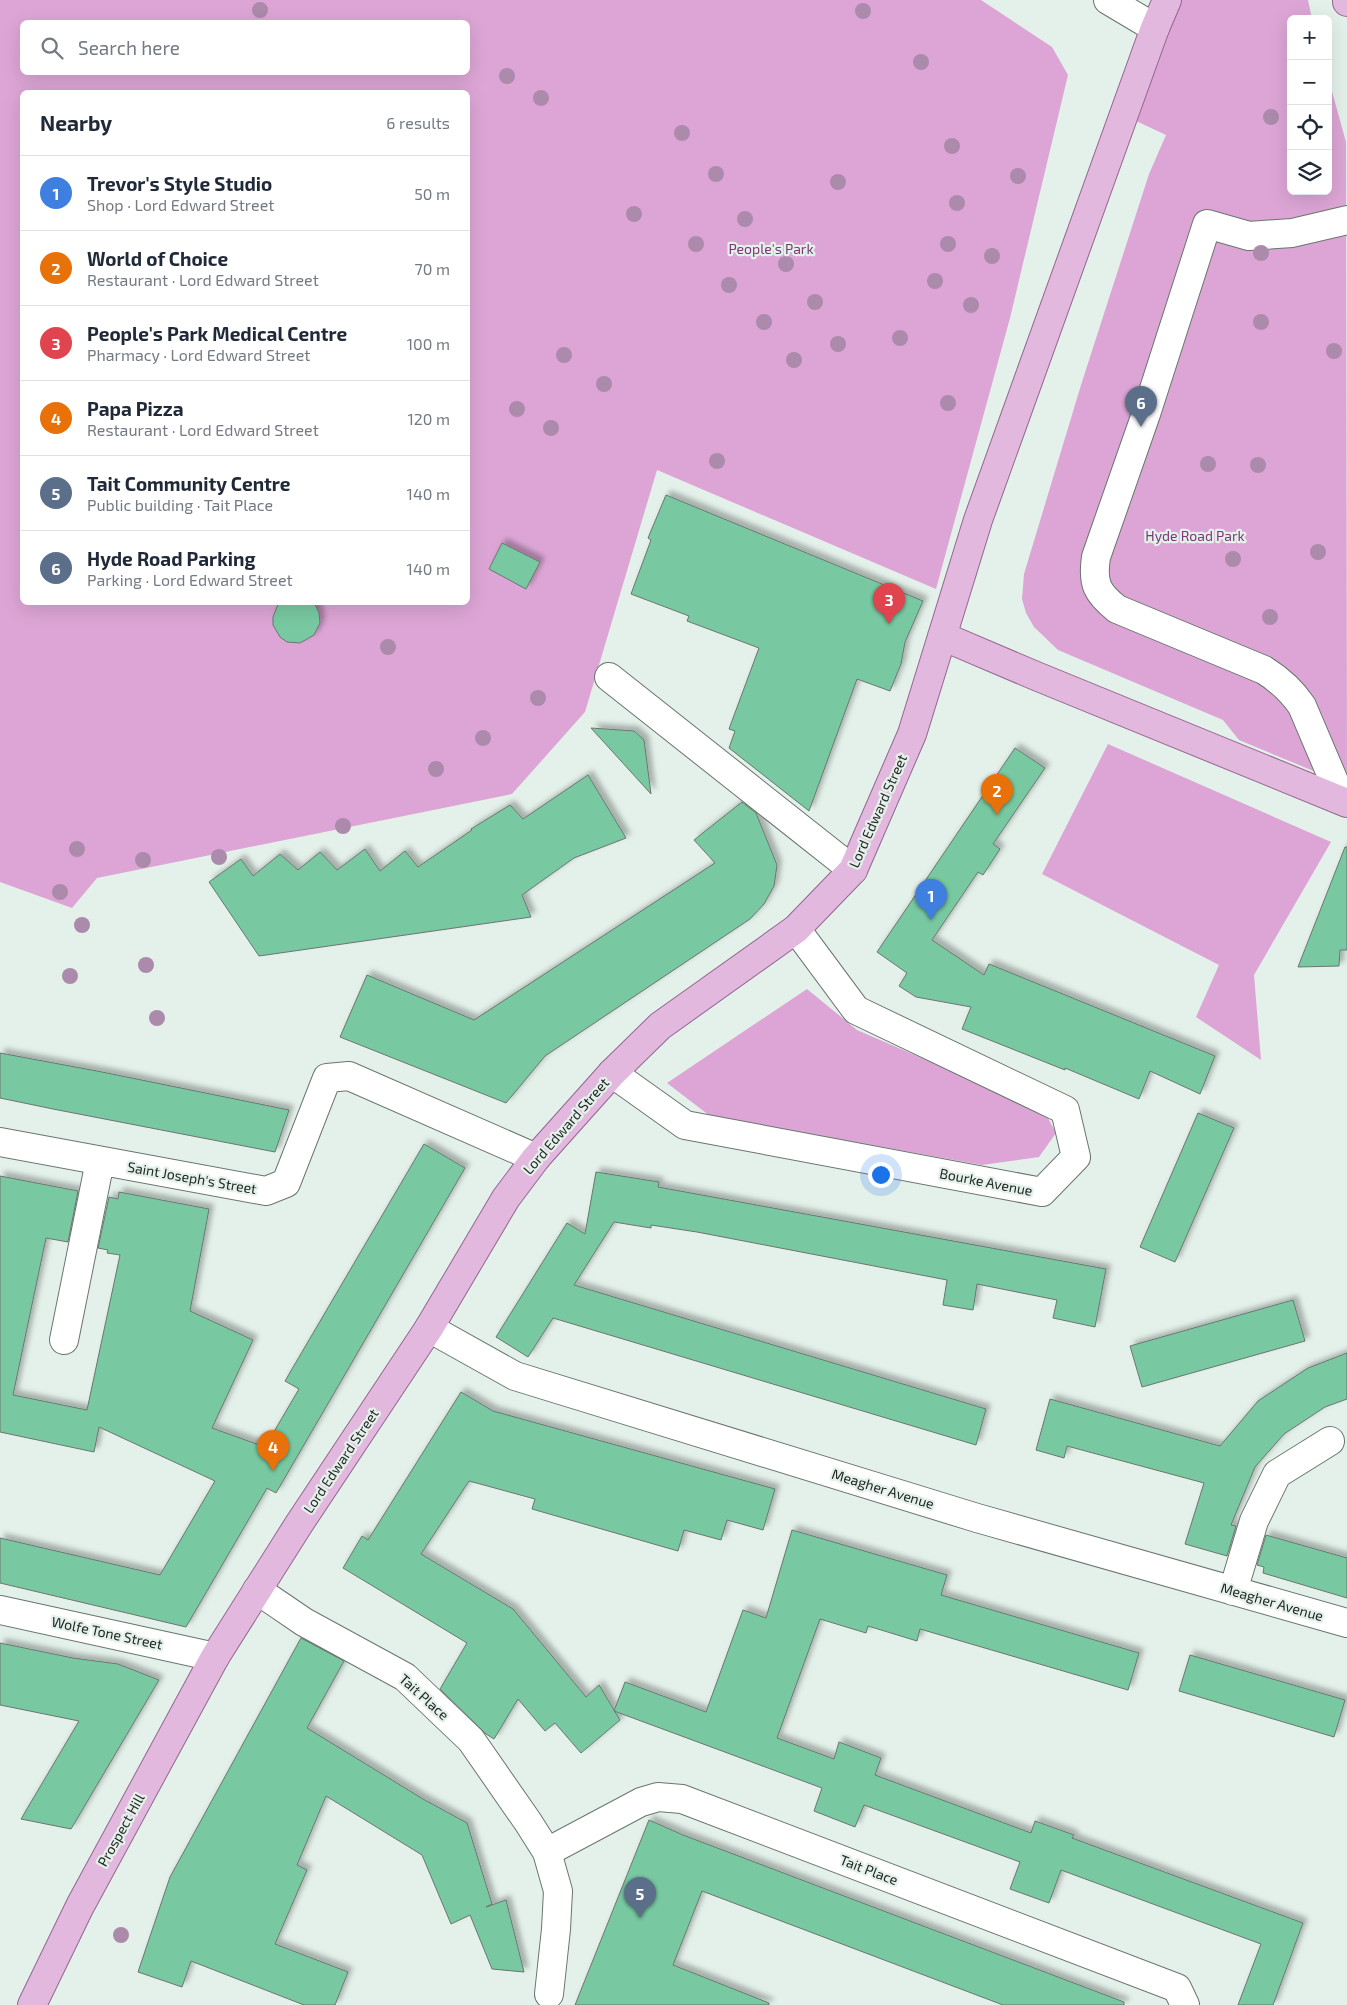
<!DOCTYPE html>
<meta charset="utf-8">
<style>
body{margin:0;font-family:"Exo 2",sans-serif;background:#f2f2f3;color:#1f2937}
.controls{position:absolute;right:15px;top:15px;display:grid;overflow:hidden;border-radius:8px;box-shadow:0 5px 20px #0002}
.controls button{width:45px;height:45px;display:grid;place-items:center;padding:0;border:0;border-bottom:1px solid #e0e1e3;background:#fff;color:#1f2937;font:25px sans-serif}
.you{position:absolute;left:880px;top:1174px;width:18px;height:18px;margin:-12px;border:4px solid #fff;border-radius:50%;background:#1a73e8;box-shadow:0 0 0 8px #1a73e833}
.badge{display:grid;place-items:center;width:32px;height:32px;border-radius:50%;background:#9a3093;color:#fff;font-size:16px;font-weight:700}
.pin{position:absolute;translate:-50% -41px;filter:drop-shadow(0 1px 2px #0008)}
.pin::after{content:'';position:absolute;top:26px;width:18px;height:15px;background:inherit;clip-path:polygon(0 0,100% 0,50% 100%)}
.list{margin:0;padding:0;list-style:none}
h2{display:flex;justify-content:space-between;align-items:center;height:65px;margin:0;padding:0 20px;font-size:21px}
h2 small{font-size:16px;font-weight:400;color:#747a83}
.list li{display:grid;grid-template-columns:32px 1fr auto;gap:15px;align-items:center;box-sizing:border-box;height:75px;padding:0 20px;border-top:1px solid #e0e1e3}
.list b{display:block;font-size:19px;white-space:nowrap}
.list p{margin:0;font-size:16px;white-space:nowrap;color:#747a83}
.list em{font-size:16px;font-style:normal;color:#747a83}
.icon{flex:none;width:28px;height:28px;fill:none;stroke:currentColor;stroke-width:2;stroke-linecap:round;stroke-linejoin:round}
.map{position:relative;flex:none;width:1347px;height:2005px;overflow:hidden}
.search{position:absolute;background:#fff;box-shadow:0 5px 20px #0002;left:20px;top:20px;width:450px;height:55px;display:flex;align-items:center;gap:12px;box-sizing:border-box;padding:0 18px;border-radius:8px;color:#747a83;font-size:19px}
.panel{position:absolute;background:#fff;box-shadow:0 5px 20px #0002;left:20px;top:90px;width:450px;height:515px;border-radius:8px}
.map>svg:first-child{display:block}
</style>
<div class="map">
<svg width="1347" height="2005" viewBox="0 0 1347 2005">
<defs>
<filter id="shadow"><feDropShadow dx="4.5" dy="-4.5" stdDeviation="2.5" flood-color="#0004"/></filter>
</defs>
<rect width="100%" height="100%" fill="#e4f1ea"/>
<path fill="#dca5d5" fill-rule="evenodd" d="M 0,0 L 981,0 L 1052,47 L 1068,75 L 1010,318 L 936,589 L 657,470 L 585,712 L 512,794 L 97,878 L 72,908 L 0,882 ZM 22,22 L 468,22 L 468,72 L 22,72 ZM 22,92 L 468,92 L 468,602 L 22,602 Z
M 1178,0 L 1308,0 L 1312,19 L 1291,19 L 1291,191 L 1328,191 L 1328,77 L 1346,142 L 1347,785 L 1239,740 L 1223,720 L 1058,650 L 1034,627 L 1026,613 L 1022,599 L 1024,574 L 1081,385 L 1149,174 L 1166,135 L 1134,120 Z
M 1108,744 L 1331,842 L 1254,975 L 1261,1060 L 1196,1017 L 1219,965 L 1042,874 Z
M 807,989 L 857,1030 L 1044,1111 L 1056,1133 L 1039,1157 L 982,1165 L 710,1116 L 667,1083 Z"/>
<path fill="#78c9a1" stroke="#6b7670" filter="url(#shadow)" d="M 666,495 L 923,601 L 905,642 L 901,664 L 890,691 L 857,679 L 809,811 L 729,748 L 735,731 L 729,729 L 759,648 L 687,621 L 689,616 L 631,594 L 651,540 L 648,538 Z
M 502,543 L 540,562 L 526,589 L 489,569 Z
M 279,602 L 314,602 L 319,613 L 320,623 L 314,635 L 300,643 L 287,642 L 280,637 L 273,625 L 273,617 Z
M 591,728 L 634,731 L 644,740 L 651,794 Z
M 1015,748 L 1045,768 L 993,844 L 1000,849 L 983,875 L 978,872 L 932,940 L 984,975 L 989,964 L 1215,1056 L 1200,1094 L 1150,1071 L 1139,1099 L 1065,1068 L 1065,1070 L 962,1029 L 971,1007 L 916,997 L 899,986 L 907,973 L 877,952 Z
M 588,775 L 626,838 L 574,858 L 522,895 L 531,917 L 259,956 L 209,882 L 241,859 L 253,876 L 280,854 L 298,870 L 320,852 L 337,870 L 365,849 L 380,871 L 405,851 L 418,867 L 472,830 L 471,829 L 510,805 L 523,819 Z
M 742,802 L 756,813 L 777,865 L 774,886 L 764,904 L 750,919 L 545,1056 L 506,1103 L 340,1037 L 367,975 L 474,1020 L 715,863 L 694,840 Z
M 1345,847 L 1347,847 L 1347,950 L 1340,950 L 1339,966 L 1298,967 Z
M 0,1053 L 102,1072 L 289,1110 L 275,1152 L 53,1109 L 0,1098 Z
M 1198,1113 L 1234,1128 L 1175,1262 L 1140,1247 Z
M 424,1144 L 465,1168 L 276,1493 L 267,1488 L 186,1627 L 0,1583 L 0,1538 L 160,1575 L 215,1481 L 99,1427 L 94,1452 L 0,1432 L 0,1176 L 78,1191 L 68,1242 L 46,1238 L 13,1395 L 87,1410 L 120,1255 L 107,1253 L 108,1250 L 98,1248 L 109,1197 L 118,1199 L 119,1192 L 209,1209 L 190,1311 L 253,1340 L 212,1428 L 265,1447 L 299,1389 L 285,1381 Z
M 596,1172 L 659,1182 L 658,1187 L 1106,1269 L 1095,1327 L 1053,1318 L 1057,1300 L 977,1284 L 973,1310 L 943,1305 L 947,1280 L 697,1232 L 651,1225 L 651,1228 L 614,1222 L 574,1285 L 986,1409 L 976,1445 L 553,1318 L 528,1357 L 496,1337 L 567,1223 L 585,1234 Z
M 1293,1300 L 1305,1341 L 1142,1387 L 1130,1346 Z
M 1347,1353 L 1347,1399 L 1325,1407 L 1284,1434 L 1255,1467 L 1231,1525 L 1236,1526 L 1227,1556 L 1185,1544 L 1204,1483 L 1067,1446 L 1064,1458 L 1036,1450 L 1050,1399 L 1220,1446 L 1258,1401 L 1308,1368 Z
M 461,1392 L 493,1411 L 775,1489 L 763,1530 L 727,1520 L 721,1540 L 684,1530 L 678,1551 L 532,1509 L 535,1499 L 469,1481 L 421,1554 L 513,1609 L 586,1697 L 599,1685 L 620,1720 L 581,1753 L 555,1723 L 545,1731 L 518,1699 L 494,1739 L 486,1734 L 440,1689 L 467,1643 L 343,1568 L 362,1536 L 368,1540 Z
M 792,1530 L 947,1575 L 941,1595 L 1139,1653 L 1128,1690 L 920,1629 L 917,1641 L 868,1626 L 866,1633 L 820,1619 L 777,1738 L 834,1759 L 839,1742 L 881,1758 L 875,1775 L 1031,1833 L 1035,1821 L 1074,1835 L 1072,1838 L 1303,1923 L 1273,2005 L 1238,2005 L 1261,1944 L 1061,1870 L 1049,1903 L 1010,1889 L 1020,1862 L 864,1805 L 855,1827 L 814,1811 L 822,1788 L 614,1711 L 625,1682 L 706,1712 L 743,1610 L 766,1618 Z
M 1266,1535 L 1347,1558 L 1347,1598 L 1263,1573 L 1264,1567 L 1257,1565 Z
M 301,1638 L 344,1661 L 307,1728 L 423,1799 L 467,1823 L 492,1904 L 486,1907 L 506,1900 L 524,1972 L 492,1969 L 470,1915 L 451,1924 L 422,1855 L 326,1796 L 297,1865 L 307,1870 L 275,1944 L 348,1972 L 335,2005 L 304,2005 L 191,1961 L 182,1987 L 138,1972 L 170,1877 Z
M 0,1643 L 73,1658 L 118,1664 L 159,1680 L 71,1829 L 21,1819 L 79,1721 L 0,1705 Z
M 1190,1655 L 1345,1700 L 1334,1737 L 1179,1691 Z
M 649,1820 L 683,1835 L 1124,2002 L 1124,2005 L 1003,2005 L 702,1891 L 673,1965 L 769,2003 L 769,2005 L 575,2005 Z"/>
<g fill="none" stroke-linecap="round" stroke-linejoin="round">
<defs>
<path id="minor" d="M 1108,0 L 1155,28
M 609,677 L 853,870
M 1342,800 L 1302,706 C 1292,691 1280,680 1264,670 L 1117,609 C 1097,593 1092,584 1096,557 L 1146,414 L 1207,224 L 1249,236 L 1292,233 L 1347,220
M 612,1073 L 685,1125 L 1042,1192 L 1076,1157 L 1065,1110 L 856,1010 L 796,929
M 0,1142 L 266,1191 L 286,1183 L 327,1078 L 349,1076 L 536,1158
M 429,1328 L 515,1376 L 977,1518 L 1347,1623
M 64,1340 L 100,1161
M 257,1590 L 304,1622 L 405,1677 L 471,1740 L 528,1822 L 547,1852 L 558,1891 L 556,1929 L 549,1994
M 1233,1591 L 1254,1521 L 1277,1474 L 1330,1441
M 0,1610 L 215,1657
M 547,1852 L 641,1802 L 658,1797 L 682,1799 L 1177,1988 L 1185,2005"/>
<path id="major" d="M 1347,0 L 1347,2
M 942,636 L 1036,676 L 1347,803
M 32,2005 L 80,1906 L 215,1657 L 299,1524 L 429,1328 L 506,1198 L 536,1158 L 612,1073 L 660,1026 L 796,929 L 853,870 L 912,734 L 978,520 L 1155,28 L 1167,0"/>
</defs>
<use href="#minor" stroke="#6a756f" stroke-width="30"/>
<use href="#major" stroke="#93668f" stroke-width="30"/>
<use href="#minor" stroke="#fff" stroke-width="28"/>
<use href="#major" stroke="#e3b8de" stroke-width="28"/>
</g>
<g fill="#ab8aab">
<circle cx="260" cy="10" r="8"/>
<circle cx="863" cy="11" r="8"/>
<circle cx="921" cy="62" r="8"/>
<circle cx="507" cy="76" r="8"/>
<circle cx="541" cy="98" r="8"/>
<circle cx="1271" cy="117" r="8"/>
<circle cx="682" cy="133" r="8"/>
<circle cx="952" cy="146" r="8"/>
<circle cx="716" cy="174" r="8"/>
<circle cx="1018" cy="176" r="8"/>
<circle cx="838" cy="182" r="8"/>
<circle cx="957" cy="203" r="8"/>
<circle cx="634" cy="214" r="8"/>
<circle cx="745" cy="219" r="8"/>
<circle cx="696" cy="244" r="8"/>
<circle cx="948" cy="244" r="8"/>
<circle cx="1261" cy="253" r="8"/>
<circle cx="992" cy="256" r="8"/>
<circle cx="786" cy="264" r="8"/>
<circle cx="935" cy="281" r="8"/>
<circle cx="729" cy="285" r="8"/>
<circle cx="815" cy="302" r="8"/>
<circle cx="971" cy="305" r="8"/>
<circle cx="764" cy="322" r="8"/>
<circle cx="1261" cy="322" r="8"/>
<circle cx="900" cy="338" r="8"/>
<circle cx="838" cy="344" r="8"/>
<circle cx="1334" cy="351" r="8"/>
<circle cx="564" cy="355" r="8"/>
<circle cx="794" cy="360" r="8"/>
<circle cx="604" cy="384" r="8"/>
<circle cx="948" cy="403" r="8"/>
<circle cx="517" cy="409" r="8"/>
<circle cx="551" cy="428" r="8"/>
<circle cx="717" cy="461" r="8"/>
<circle cx="1208" cy="464" r="8"/>
<circle cx="1258" cy="465" r="8"/>
<circle cx="1318" cy="552" r="8"/>
<circle cx="1233" cy="559" r="8"/>
<circle cx="1270" cy="617" r="8"/>
<circle cx="388" cy="647" r="8"/>
<circle cx="538" cy="698" r="8"/>
<circle cx="483" cy="738" r="8"/>
<circle cx="436" cy="769" r="8"/>
<circle cx="343" cy="826" r="8"/>
<circle cx="77" cy="849" r="8"/>
<circle cx="219" cy="857" r="8"/>
<circle cx="143" cy="860" r="8"/>
<circle cx="60" cy="892" r="8"/>
<circle cx="82" cy="925" r="8"/>
<circle cx="146" cy="965" r="8"/>
<circle cx="70" cy="976" r="8"/>
<circle cx="157" cy="1018" r="8"/>
<circle cx="121" cy="1935" r="8"/>
</g>
<g text-anchor="middle" stroke-width="4.5" stroke-linejoin="round" paint-order="stroke">
<g font-size="14" fill="#7d3677" stroke="#e4f1ea">
<text x="771" y="254">People's Park</text>
<text x="1195" y="541">Hyde Road Park</text>
</g>
<g font-size="14" fill="#232725" stroke="#e4f1ea">
<text transform="translate(878 811) rotate(-66)" y="5">Lord Edward Street</text>
<text transform="translate(566 1126) rotate(-49)" y="5">Lord Edward Street</text>
<text transform="translate(192 1178) rotate(10)" y="5">Saint Joseph's Street</text>
<text transform="translate(986 1182) rotate(11)" y="5">Bourke Avenue</text>
<text transform="translate(341 1461) rotate(-56)" y="5">Lord Edward Street</text>
<text transform="translate(883 1489) rotate(17)" y="5">Meagher Avenue</text>
<text transform="translate(1272 1602) rotate(16)" y="5">Meagher Avenue</text>
<text transform="translate(107 1633) rotate(12)" y="5">Wolfe Tone Street</text>
<text transform="translate(424 1697) rotate(42)" y="5">Tait Place</text>
<text transform="translate(121 1830) rotate(-61)" y="5">Prospect Hill</text>
<text transform="translate(869 1870) rotate(21)" y="5">Tait Place</text>
</g>
</g>
</svg>
<div class="controls">
<button>+</button>
<button>−</button>
<button><svg class="icon" aria-label="locate" viewBox="0 0 24 24"><circle cx="12" cy="12" r="6"/><path d="M12 2v4M12 18v4M2 12h4M18 12h4"/></svg></button>
<button><svg class="icon" aria-label="layers" viewBox="0 0 24 24"><path d="M12 4l9 5-9 5-9-5zM3 14l9 5 9-5"/></svg></button>
</div>
<div class="you"></div>
<div class="pin badge" style="left:931px;top:920px;background:#3f7fe0">1</div>
<div class="pin badge" style="left:997px;top:815px;background:#e8710a">2</div>
<div class="pin badge" style="left:889px;top:624px;background:#e0444e">3</div>
<div class="pin badge" style="left:273px;top:1471px;background:#e8710a">4</div>
<div class="pin badge" style="left:640px;top:1918px;background:#5c6f8a">5</div>
<div class="pin badge" style="left:1141px;top:427px;background:#5c6f8a">6</div>
<div class="search"><svg class="icon" aria-label="search" viewBox="0 0 24 24"><circle cx="10" cy="10" r="6"/><path d="M15 15l6 6"/></svg>Search here</div>
<section class="panel">
<h2>Nearby<small>6 results</small></h2>
<ul class="list">
<li><span class="badge" style="background:#3f7fe0">1</span><div><b>Trevor's Style Studio</b><p>Shop · Lord Edward Street</p></div><em>50 m</em></li>
<li><span class="badge" style="background:#e8710a">2</span><div><b>World of Choice</b><p>Restaurant · Lord Edward Street</p></div><em>70 m</em></li>
<li><span class="badge" style="background:#e0444e">3</span><div><b>People's Park Medical Centre</b><p>Pharmacy · Lord Edward Street</p></div><em>100 m</em></li>
<li><span class="badge" style="background:#e8710a">4</span><div><b>Papa Pizza</b><p>Restaurant · Lord Edward Street</p></div><em>120 m</em></li>
<li><span class="badge" style="background:#5c6f8a">5</span><div><b>Tait Community Centre</b><p>Public building · Tait Place</p></div><em>140 m</em></li>
<li><span class="badge" style="background:#5c6f8a">6</span><div><b>Hyde Road Parking</b><p>Parking · Lord Edward Street</p></div><em>140 m</em></li>
</ul>
</section>
</div>
